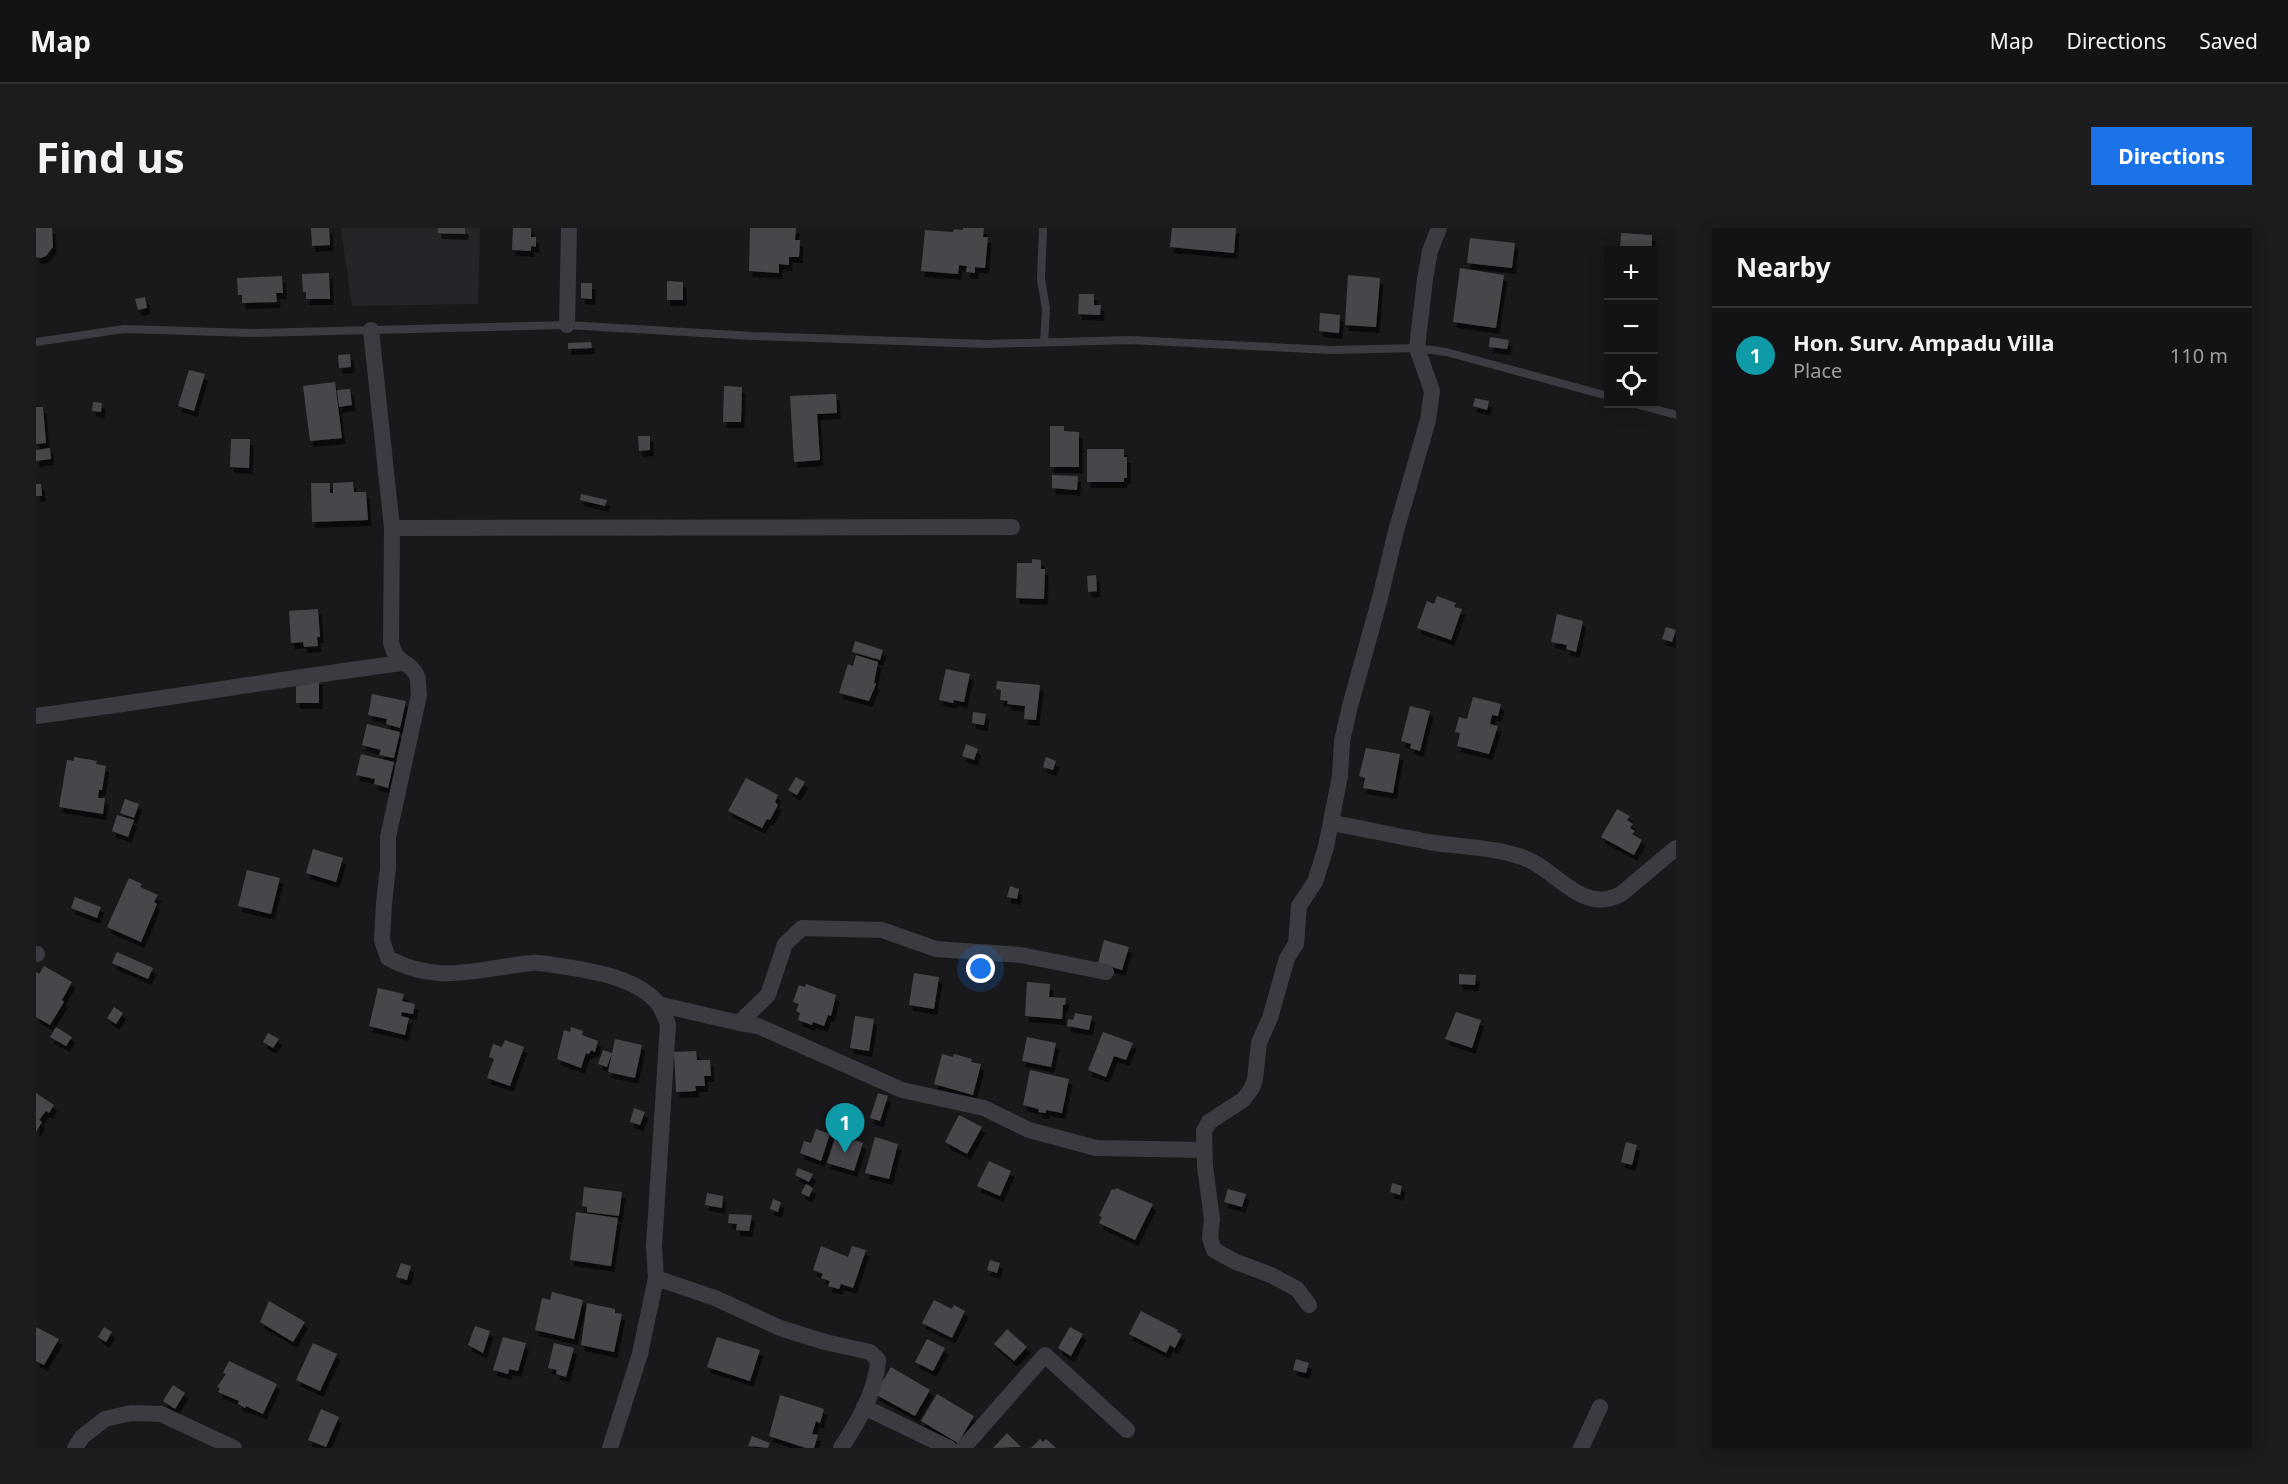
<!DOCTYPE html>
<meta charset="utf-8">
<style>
body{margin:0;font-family:"Noto Sans",sans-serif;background:#1c1c1e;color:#f1f3f6}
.controls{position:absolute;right:18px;top:18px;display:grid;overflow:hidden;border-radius:0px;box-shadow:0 3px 15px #0003}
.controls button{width:54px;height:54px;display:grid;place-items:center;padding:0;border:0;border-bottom:2px solid #323234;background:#131315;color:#f1f3f6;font:30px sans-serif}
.you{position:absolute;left:945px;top:741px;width:21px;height:21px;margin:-15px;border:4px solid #fff;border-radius:50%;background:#1a73e8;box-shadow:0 0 0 9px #1a73e833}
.badge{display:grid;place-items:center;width:39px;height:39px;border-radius:50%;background:#1a73e8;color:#fff;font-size:20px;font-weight:700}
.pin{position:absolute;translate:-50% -50px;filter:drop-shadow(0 2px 3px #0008)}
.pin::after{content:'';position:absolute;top:32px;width:21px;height:18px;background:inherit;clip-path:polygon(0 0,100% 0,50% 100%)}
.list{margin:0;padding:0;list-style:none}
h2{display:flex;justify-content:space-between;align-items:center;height:78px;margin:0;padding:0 24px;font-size:26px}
h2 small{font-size:20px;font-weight:400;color:#9d9ea0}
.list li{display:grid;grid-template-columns:39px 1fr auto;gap:18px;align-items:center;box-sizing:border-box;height:96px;padding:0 24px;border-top:2px solid #323234}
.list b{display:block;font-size:22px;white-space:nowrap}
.list p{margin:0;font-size:20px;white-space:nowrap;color:#9d9ea0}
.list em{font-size:20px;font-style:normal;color:#9d9ea0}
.icon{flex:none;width:33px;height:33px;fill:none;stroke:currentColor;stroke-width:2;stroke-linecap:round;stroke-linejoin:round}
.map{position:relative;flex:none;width:1640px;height:1220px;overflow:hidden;border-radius:0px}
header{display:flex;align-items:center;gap:36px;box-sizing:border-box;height:84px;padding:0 30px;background:#131315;border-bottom:2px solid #323234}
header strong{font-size:28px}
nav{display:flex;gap:33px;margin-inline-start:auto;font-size:21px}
.intro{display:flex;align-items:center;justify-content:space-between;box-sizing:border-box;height:144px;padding:0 36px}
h1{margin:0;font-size:42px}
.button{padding:15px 27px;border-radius:0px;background:#1a73e8;color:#fff;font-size:21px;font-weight:700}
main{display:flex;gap:36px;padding:0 36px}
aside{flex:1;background:#131315;border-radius:0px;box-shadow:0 3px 15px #0003}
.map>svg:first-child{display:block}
</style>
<header>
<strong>Map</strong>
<nav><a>Map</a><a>Directions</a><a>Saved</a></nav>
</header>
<div class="intro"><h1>Find us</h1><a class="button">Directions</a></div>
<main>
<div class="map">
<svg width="1640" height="1220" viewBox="0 0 1640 1220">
<defs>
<filter id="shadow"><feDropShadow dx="3.5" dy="6" stdDeviation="0" flood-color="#0009"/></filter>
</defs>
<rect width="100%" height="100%" fill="#19191c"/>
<path fill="#252529" d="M 305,0 L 444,0 L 442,76 L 316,78 Z"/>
<path fill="#46474c" filter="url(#shadow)" d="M 0,0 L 16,0 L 17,19 L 10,28 L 5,30 L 0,29 Z
M 275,0 L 293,0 L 294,17 L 276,18 Z
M 402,0 L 429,0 L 429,6 L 402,5 Z
M 477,0 L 495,0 L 495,9 L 500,9 L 500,19 L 495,18 L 495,23 L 476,22 Z
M 714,0 L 760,0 L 759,12 L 764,12 L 763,29 L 753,29 L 753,37 L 743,36 L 743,45 L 713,43 Z
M 927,0 L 948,0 L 947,9 L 952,9 L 949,40 L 939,39 L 939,45 L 930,44 L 931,38 L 923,37 L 922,46 L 885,43 L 889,2 L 917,4 L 918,1 L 927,2 Z
M 1136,0 L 1200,0 L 1198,25 L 1134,19 Z
M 1585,5 L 1616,7 L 1616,22 L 1584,22 Z
M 1434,10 L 1479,15 L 1476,40 L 1431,35 Z
M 1424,40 L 1468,47 L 1460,100 L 1417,94 Z
M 293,45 L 294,71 L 270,71 L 270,64 L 267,64 L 266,46 Z
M 1312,47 L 1344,50 L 1340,99 L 1309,97 Z
M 246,48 L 247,65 L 240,65 L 241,74 L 206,75 L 206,67 L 202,67 L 201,50 Z
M 631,53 L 647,54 L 647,72 L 631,72 Z
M 545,55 L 556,55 L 556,71 L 545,70 Z
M 1043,66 L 1058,66 L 1058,77 L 1065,77 L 1064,87 L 1042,86 Z
M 109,69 L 111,80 L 102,82 L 99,71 Z
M 1284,85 L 1304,87 L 1303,105 L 1283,103 Z
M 1454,109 L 1473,112 L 1471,121 L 1453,119 Z
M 555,114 L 556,120 L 532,121 L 532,115 Z
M 314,126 L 315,139 L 303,140 L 302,127 Z
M 153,142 L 169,146 L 158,183 L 142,178 Z
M 299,154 L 306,210 L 274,213 L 267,158 Z
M 688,158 L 706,159 L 705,194 L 687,194 Z
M 314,161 L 316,177 L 303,179 L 301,162 Z
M 800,166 L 801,185 L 781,186 L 784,232 L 758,234 L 754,168 Z
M 1439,170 L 1453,173 L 1451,182 L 1437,178 Z
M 57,174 L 66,175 L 65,184 L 56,183 Z
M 0,179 L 7,179 L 10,215 L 0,216 Z
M 1014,198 L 1028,198 L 1028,203 L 1043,204 L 1043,239 L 1014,239 Z
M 602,208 L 614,208 L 614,222 L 603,223 Z
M 195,211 L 214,211 L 213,240 L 194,239 Z
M 14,220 L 15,231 L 0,233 L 0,222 Z
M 1051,221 L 1088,221 L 1088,229 L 1091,229 L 1091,250 L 1088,250 L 1088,254 L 1051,254 Z
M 1016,247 L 1042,248 L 1041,262 L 1016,260 Z
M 317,254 L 318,264 L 330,264 L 332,292 L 276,294 L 275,255 L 294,255 L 294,265 L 297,265 L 297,255 Z
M 0,256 L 5,256 L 6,268 L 0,268 Z
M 545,266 L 571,272 L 569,278 L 544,272 Z
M 996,331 L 1005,332 L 1005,341 L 1009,341 L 1008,371 L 980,370 L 981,335 L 996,335 Z
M 1060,347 L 1061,363 L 1052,364 L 1051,348 Z
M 1401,368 L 1420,375 L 1418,379 L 1426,381 L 1415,412 L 1381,400 L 1391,373 L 1398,376 Z
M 282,381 L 284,409 L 281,409 L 282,418 L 268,419 L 267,414 L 255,415 L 253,383 Z
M 1521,386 L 1547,393 L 1540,424 L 1530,421 L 1531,417 L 1515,414 Z
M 1630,399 L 1640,402 L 1636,414 L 1626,411 Z
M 819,413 L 847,422 L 844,432 L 816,424 Z
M 820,427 L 842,434 L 838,455 L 840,456 L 833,473 L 803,465 L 812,436 L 817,438 Z
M 910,441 L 934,446 L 928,474 L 918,472 L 917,475 L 903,472 Z
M 283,451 L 283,475 L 260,475 L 260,452 Z
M 961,453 L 1004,457 L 1000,492 L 988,491 L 989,478 L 971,476 L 972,473 L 964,472 L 965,462 L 960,461 Z
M 336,466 L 370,473 L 364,500 L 350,496 L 351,491 L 332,487 Z
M 1437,469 L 1465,476 L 1462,488 L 1456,487 L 1454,496 L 1462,498 L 1453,526 L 1421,518 L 1424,505 L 1419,504 L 1423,489 L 1431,491 Z
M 1374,478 L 1394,483 L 1384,523 L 1374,520 L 1375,516 L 1365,513 Z
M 937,484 L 950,486 L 948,497 L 936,495 Z
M 331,496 L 364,504 L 358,530 L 343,527 L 345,522 L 326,517 Z
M 930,516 L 942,521 L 938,532 L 926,528 Z
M 1330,520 L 1364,526 L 1357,565 L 1327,560 L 1329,550 L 1323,548 Z
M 325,526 L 358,534 L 352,560 L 338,556 L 339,551 L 320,547 Z
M 38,529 L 61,533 L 60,536 L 70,538 L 66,562 L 63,562 L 62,570 L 69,570 L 67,586 L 23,579 L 31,532 L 38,533 Z
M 1010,529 L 1020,533 L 1017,542 L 1007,539 Z
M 760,549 L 769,554 L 761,567 L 752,562 Z
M 710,550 L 742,567 L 739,574 L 742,577 L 734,592 L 731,591 L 726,600 L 692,583 Z
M 89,571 L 103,576 L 98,590 L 84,585 Z
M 1581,581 L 1594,588 L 1591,592 L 1597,596 L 1594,600 L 1599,603 L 1596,606 L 1606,612 L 1598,627 L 1565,609 Z
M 81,587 L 98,592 L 92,609 L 76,603 Z
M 277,621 L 307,630 L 300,654 L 270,645 Z
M 211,642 L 244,650 L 235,686 L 202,678 Z
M 93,650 L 106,656 L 104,659 L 122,667 L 118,674 L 121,676 L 105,714 L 71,699 Z
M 974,658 L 983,661 L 981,671 L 971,669 Z
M 39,669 L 65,679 L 61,690 L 35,680 Z
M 1068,712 L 1093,719 L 1086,742 L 1062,735 Z
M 81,724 L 117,740 L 112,751 L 76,735 Z
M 8,738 L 36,754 L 26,772 L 28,774 L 14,797 L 0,789 L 0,744 L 3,746 Z
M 878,745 L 903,749 L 898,781 L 873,777 Z
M 1423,746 L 1440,747 L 1439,757 L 1423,756 Z
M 991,754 L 1014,756 L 1013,769 L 1030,770 L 1029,777 L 1027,777 L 1026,791 L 989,788 Z
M 770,756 L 800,767 L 795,788 L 792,787 L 788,798 L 777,794 L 776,797 L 762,792 L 764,785 L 760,783 L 763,776 L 757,774 L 763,757 L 769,759 Z
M 342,760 L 368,766 L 366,773 L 379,776 L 377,786 L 366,784 L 365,788 L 373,790 L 369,807 L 333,798 Z
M 78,779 L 87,785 L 80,796 L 71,790 Z
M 1420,784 L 1445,792 L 1436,820 L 1409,811 Z
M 1039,785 L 1056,788 L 1053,802 L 1031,798 L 1032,791 L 1037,792 Z
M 819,788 L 838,791 L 833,823 L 814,820 Z
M 20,799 L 36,809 L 30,818 L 14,809 Z
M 535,799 L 547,803 L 546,807 L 562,813 L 559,824 L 555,822 L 553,826 L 550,825 L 545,840 L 521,831 L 528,802 L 534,804 Z
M 1067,804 L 1097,815 L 1090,832 L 1078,828 L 1070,849 L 1052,842 Z
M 232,805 L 243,811 L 237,820 L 227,814 Z
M 991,809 L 1020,815 L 1015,839 L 986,833 Z
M 579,811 L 606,817 L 599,850 L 572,844 Z
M 469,812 L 488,819 L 474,858 L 451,850 L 458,831 L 453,829 L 457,816 L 466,819 Z
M 567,822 L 576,825 L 571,839 L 562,836 Z
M 660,823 L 661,832 L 674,832 L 675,848 L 668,848 L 669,858 L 659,858 L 660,863 L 640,864 L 638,824 Z
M 906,826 L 917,829 L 918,826 L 936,831 L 935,834 L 945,836 L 937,867 L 898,856 Z
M 994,842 L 1033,851 L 1026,885 L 1010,882 L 1010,885 L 1002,884 L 1003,881 L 987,877 Z
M 0,865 L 18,877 L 13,885 L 10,883 L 3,892 L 6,894 L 0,904 Z
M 842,865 L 852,868 L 844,893 L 834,890 Z
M 598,880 L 609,884 L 604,897 L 594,894 Z
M 923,887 L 946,899 L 931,926 L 909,914 Z
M 780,901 L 794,906 L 785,933 L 764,925 L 768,913 L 775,915 Z
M 809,904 L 820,908 L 818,912 L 827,915 L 818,943 L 791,935 L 800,907 L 808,909 Z
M 839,909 L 862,916 L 853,951 L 829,945 Z
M 1590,914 L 1601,917 L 1596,937 L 1585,934 Z
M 953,933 L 975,943 L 964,968 L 941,958 Z
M 762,940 L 777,946 L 773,954 L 759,947 Z
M 1356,955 L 1366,958 L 1364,967 L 1354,964 Z
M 770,956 L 777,960 L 773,969 L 765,965 Z
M 548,959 L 586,964 L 583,988 L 551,984 L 551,979 L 546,978 Z
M 1080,960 L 1117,976 L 1099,1012 L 1063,995 L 1066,989 L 1063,988 L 1076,961 L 1079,962 Z
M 1192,961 L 1210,966 L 1206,979 L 1188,974 Z
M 671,965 L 687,968 L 686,980 L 669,977 Z
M 737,971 L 745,974 L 742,984 L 734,981 Z
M 540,984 L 582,990 L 575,1038 L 534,1032 Z
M 693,986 L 716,987 L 713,1003 L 700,1002 L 701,996 L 692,995 Z
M 785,1018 L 812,1029 L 816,1018 L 830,1022 L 817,1060 L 805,1056 L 803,1061 L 792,1058 L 794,1053 L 785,1050 L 787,1046 L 777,1042 Z
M 954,1032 L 964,1035 L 961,1045 L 951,1042 Z
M 365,1035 L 375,1038 L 371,1052 L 360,1049 Z
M 516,1064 L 547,1072 L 538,1111 L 499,1102 L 506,1070 L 514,1072 Z
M 898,1072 L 916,1081 L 918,1077 L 929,1083 L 916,1110 L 886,1095 Z
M 233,1073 L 269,1094 L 257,1114 L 224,1094 Z
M 551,1075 L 579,1081 L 579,1085 L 586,1086 L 578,1124 L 545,1117 Z
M 1105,1083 L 1142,1102 L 1141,1104 L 1146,1106 L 1139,1120 L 1134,1117 L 1130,1125 L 1093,1106 Z
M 439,1098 L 454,1103 L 447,1125 L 432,1117 Z
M 0,1099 L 23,1111 L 8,1137 L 0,1133 Z
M 68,1099 L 76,1104 L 70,1114 L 62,1109 Z
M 1034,1099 L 1047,1106 L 1035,1128 L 1022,1120 Z
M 971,1101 L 991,1119 L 978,1133 L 958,1116 Z
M 467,1109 L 490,1115 L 482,1143 L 473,1141 L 472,1146 L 457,1142 Z
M 681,1109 L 724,1122 L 714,1153 L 671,1139 Z
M 891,1111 L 909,1120 L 897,1143 L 879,1134 Z
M 277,1115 L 301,1126 L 284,1163 L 260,1152 Z
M 518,1115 L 538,1120 L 530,1149 L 520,1146 L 521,1142 L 512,1140 Z
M 1260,1131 L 1273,1135 L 1270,1145 L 1257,1142 Z
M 193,1133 L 241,1156 L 227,1186 L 210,1178 L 209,1180 L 202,1176 L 203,1173 L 182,1164 L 184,1160 L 181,1159 L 190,1146 L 187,1145 Z
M 855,1139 L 894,1162 L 879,1188 L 839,1166 Z
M 137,1157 L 149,1165 L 139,1181 L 127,1173 Z
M 901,1166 L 938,1188 L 922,1215 L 885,1193 Z
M 744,1167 L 788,1181 L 784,1195 L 780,1193 L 776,1206 L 782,1207 L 778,1220 L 770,1220 L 733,1208 Z
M 285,1181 L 303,1189 L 290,1219 L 272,1212 Z
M 971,1205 L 985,1219 L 957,1220 Z
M 716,1208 L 734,1215 L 732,1220 L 712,1218 Z
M 1004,1211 L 1007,1214 L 1010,1211 L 1020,1220 L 995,1220 Z"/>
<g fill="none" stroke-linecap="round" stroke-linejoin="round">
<path stroke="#3a3c41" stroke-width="8" d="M 1007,0 L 1005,51 L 1010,81 L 1008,114
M 0,114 L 88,101 L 215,105 L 531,97 L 717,108 L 950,116 L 1094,112 L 1295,122 L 1381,120 L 1410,124 L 1572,168
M 1599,176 L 1640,187"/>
<path stroke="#3a3c41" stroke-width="16" d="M 531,97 L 533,0
M 335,102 L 356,300 L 355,414 C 360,438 373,431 381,448 C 383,453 382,461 383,467 L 352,609 L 352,640 L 348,675 L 346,712 L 352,730 C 403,758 444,740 496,735 C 505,734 515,737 524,738 C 556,743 599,749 622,775 C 626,781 629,790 632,796 L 618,1018 L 620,1050 L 604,1126 L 574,1220
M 356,300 L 976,299
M 0,488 C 122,472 244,451 366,435
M 1296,595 C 1330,601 1364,609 1399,615 C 1428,619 1467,620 1493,632 C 1524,646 1547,686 1585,666 L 1640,620
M 0,726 L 1,726
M 622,776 L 703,795 L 732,767 L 749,716 L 766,700 L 846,702 L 900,721 L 985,727 L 1070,744
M 703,795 L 722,798 L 866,862 L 948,880 L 993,902 L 1060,920 L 1168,922
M 620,1050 L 679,1070 L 744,1100 L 789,1114 L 834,1124 L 842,1132 C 840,1164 822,1194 805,1220
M 1273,1077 L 1261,1061 L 1235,1047 L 1200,1034 L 1178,1022 L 1174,1010 L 1176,991 L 1169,938 L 1168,903 L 1173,894 L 1182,888 L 1207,872 L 1216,860 L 1219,851 L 1223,815 L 1234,790 L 1251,730 L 1260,716 L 1263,678 L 1279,654 L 1290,619 L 1304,548 L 1306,513 L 1314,478 L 1344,370 L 1360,303 L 1392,192 L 1396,163 L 1381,120 L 1389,51 L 1394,23 L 1403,0
M 828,1179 L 913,1220
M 39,1220 L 46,1209 L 69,1191 L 95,1185 L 125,1186 L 198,1220
M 927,1220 L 1009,1127 L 1091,1202
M 1545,1220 L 1564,1179"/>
</g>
</svg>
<div class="controls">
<button>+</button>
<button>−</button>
<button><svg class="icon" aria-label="locate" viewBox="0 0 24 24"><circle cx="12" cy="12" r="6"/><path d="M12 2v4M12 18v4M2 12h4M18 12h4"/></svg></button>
</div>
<div class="you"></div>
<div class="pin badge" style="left:809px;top:925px;background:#0f9aa8">1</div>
</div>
<aside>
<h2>Nearby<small></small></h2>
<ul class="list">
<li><span class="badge" style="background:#0f9aa8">1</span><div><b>Hon. Surv. Ampadu Villa</b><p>Place</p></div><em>110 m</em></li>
</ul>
</aside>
</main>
